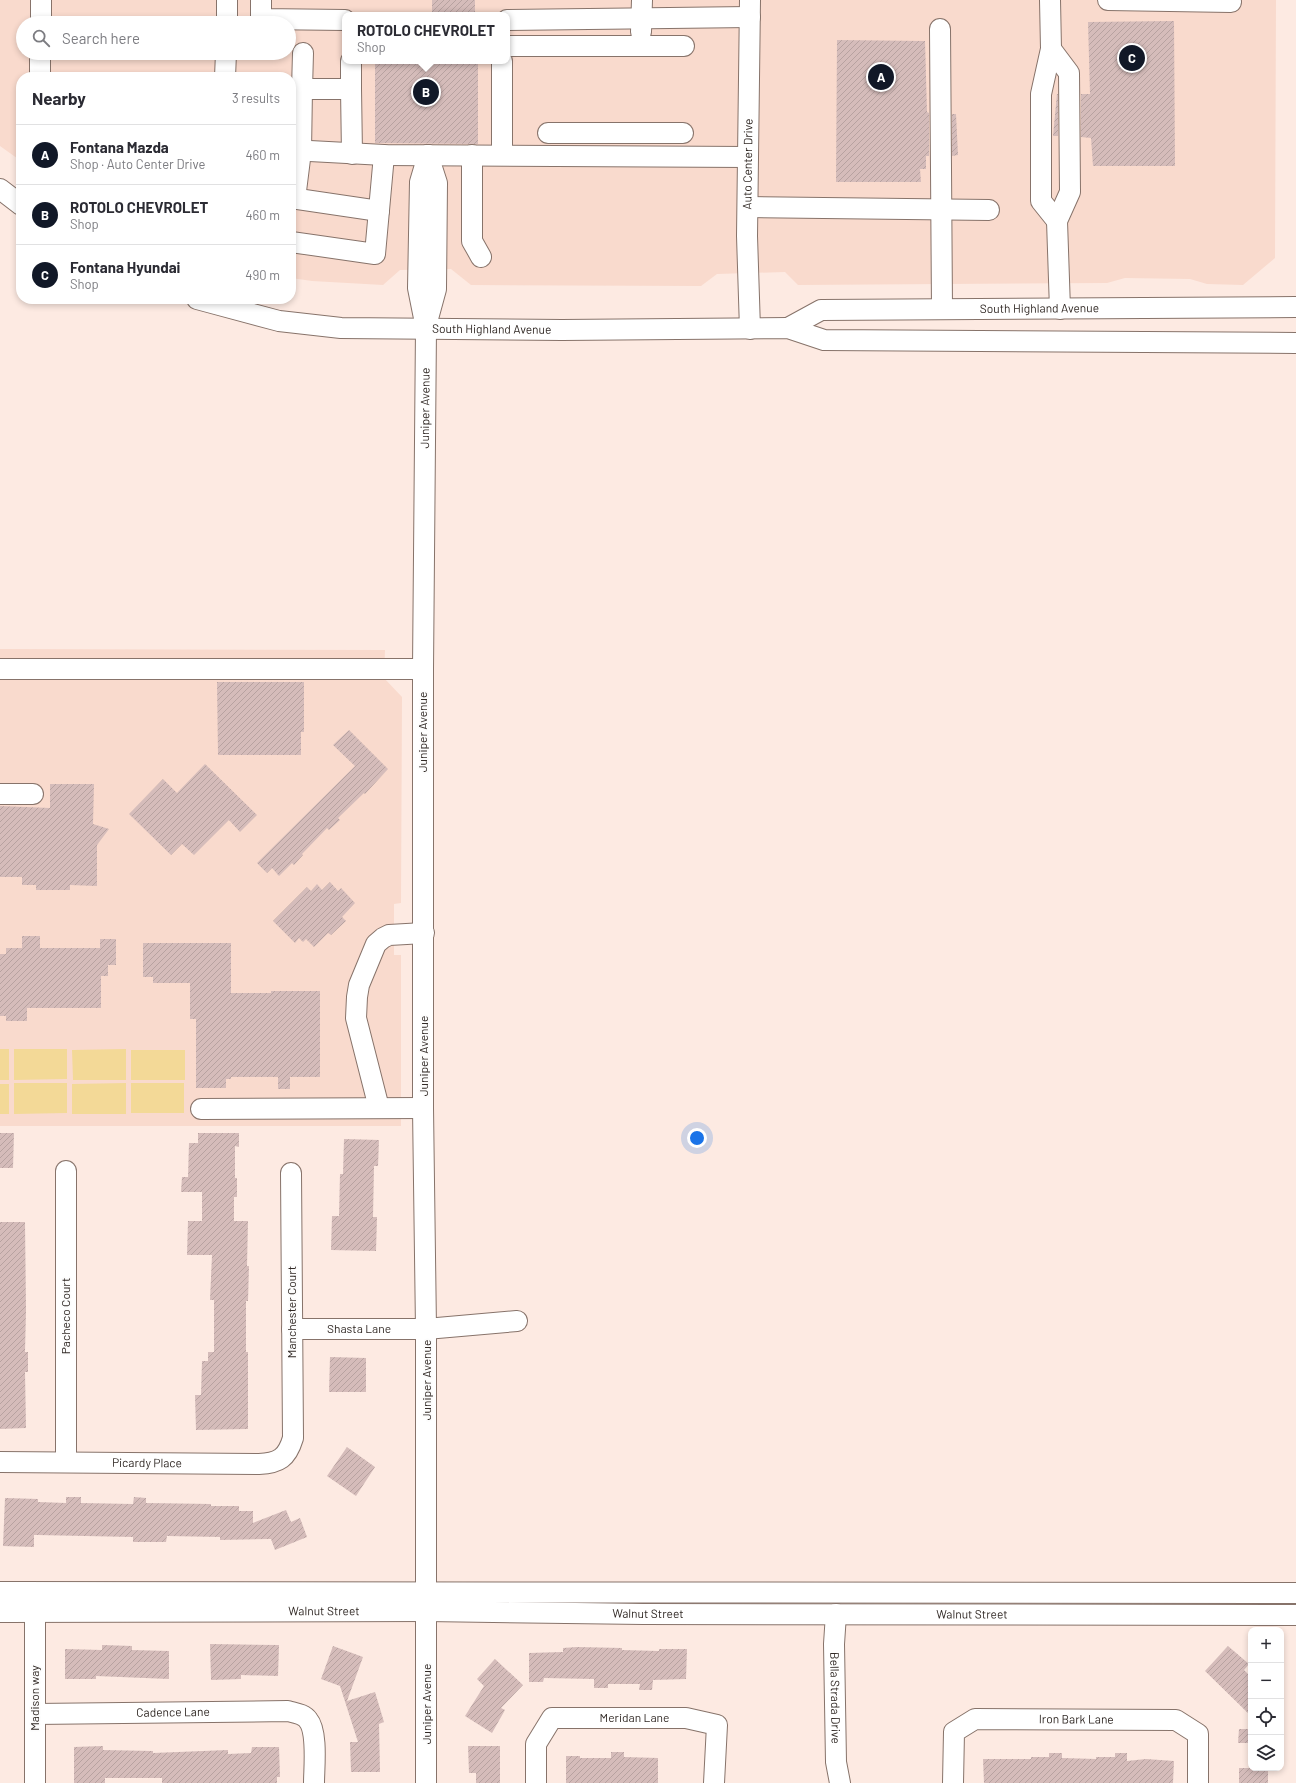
<!DOCTYPE html>
<meta charset="utf-8">
<style>
body{margin:0;font-family:Barlow,sans-serif;background:#f7f7f7;color:#2b2b33}
.controls{position:absolute;right:12px;bottom:12px;display:grid;overflow:hidden;border-radius:8px;box-shadow:0 2px 6px #0003}
.controls button{width:36px;height:36px;display:grid;place-items:center;padding:0;border:0;border-bottom:1px solid #e1e1e2;background:#fff;color:#2b2b33;font:20px sans-serif}
.you{position:absolute;left:697px;top:1138px;width:14px;height:14px;margin:-10px;border:3px solid #fff;border-radius:50%;background:#1a73e8;box-shadow:0 0 0 6px #1a73e833}
.badge{display:grid;place-items:center;width:26px;height:26px;border-radius:50%;background:#111827;color:#fff;font-size:13px;font-weight:700}
.pin{position:absolute;translate:-50% -50%;border:2px solid #fff;box-shadow:0 1px 4px #0006}
.popup{position:absolute;left:342px;top:12px;width:168px;height:52px;box-sizing:border-box;display:grid;place-content:center;border-radius:8px;background:#fff;filter:drop-shadow(0 1px 3px #0005);font-size:13px;white-space:nowrap;color:#7c7c81}
.popup b{font-size:15px;color:#2b2b33}
.popup::after{content:'';position:absolute;left:50%;top:100%;margin-left:-8px;border:8px solid transparent;border-top-color:#fff}
.list{margin:0;padding:0;list-style:none}
h2{display:flex;justify-content:space-between;align-items:center;height:52px;margin:0;padding:0 16px;font-size:17px}
h2 small{font-size:13px;font-weight:400;color:#7c7c81}
.list li{display:grid;grid-template-columns:26px 1fr auto;gap:12px;align-items:center;box-sizing:border-box;height:60px;padding:0 16px;border-top:1px solid #e1e1e2}
.list b{display:block;font-size:15px;white-space:nowrap}
.list p{margin:0;font-size:13px;white-space:nowrap;color:#7c7c81}
.list em{font-size:13px;font-style:normal;color:#7c7c81}
.icon{flex:none;width:22px;height:22px;fill:none;stroke:currentColor;stroke-width:2;stroke-linecap:round;stroke-linejoin:round}
.map{position:relative;flex:none;width:1296px;height:1783px;overflow:hidden}
.search{position:absolute;background:#fff;box-shadow:0 2px 6px #0003;left:16px;top:16px;width:280px;height:44px;display:flex;align-items:center;gap:10px;box-sizing:border-box;padding:0 14px;border-radius:22px;color:#7c7c81;font-size:15px}
.panel{position:absolute;background:#fff;box-shadow:0 2px 6px #0003;left:16px;top:72px;width:280px;height:232px;border-radius:16px}
.map>svg:first-child{display:block}
</style>
<div class="map">
<svg width="1296" height="1783" viewBox="0 0 1296 1783">
<defs>
<pattern id="building-hatch" width="6" height="6" patternUnits="userSpaceOnUse"><rect width="6" height="6" fill="#d5bcba"/><path d="M-1 1l2-2M0 6l6-6M5 7l2-2" fill="none" stroke="#b7a2a0"/></pattern>
</defs>
<rect width="100%" height="100%" fill="#fdeae2"/>
<path fill="#f9dacd" fill-rule="evenodd" d="M 0,0 L 1276,0 L 1275,258 L 1243,285 L 1207,284 L 1190,279 L 1125,278 L 1107,283 L 798,285 L 785,272 L 717,274 L 701,286 L 471,285 L 451,269 L 400,270 L 383,285 L 312,281 L 291,278 L 291,77 L 21,77 L 21,161 L 0,146 ZM 345,15 L 507,15 L 507,61 L 345,61 ZM 23,23 L 289,23 L 289,53 L 23,53 Z
M 0,649 L 385,650 L 384,678 L 402,697 L 401,903 L 394,904 L 394,955 L 401,955 L 401,1126 L 0,1126 Z"/>
<path fill="#f3d997" d="M 0,1049 L 9,1049 L 9,1080 L 0,1080 Z
M 14,1049 L 67,1049 L 67,1079 L 14,1080 Z
M 126,1049 L 126,1080 L 73,1080 L 72,1050 Z
M 131,1050 L 185,1050 L 185,1080 L 131,1080 Z
M 14,1083 L 67,1083 L 67,1113 L 14,1114 Z
M 126,1083 L 126,1114 L 72,1114 L 72,1084 Z
M 131,1083 L 184,1083 L 184,1113 L 131,1113 Z
M 0,1084 L 9,1084 L 9,1114 L 0,1114 Z"/>
<path fill="url(#building-hatch)" d="M 432,0 L 475,0 L 475,15 L 432,15 Z
M 1174,21 L 1175,166 L 1093,166 L 1091,138 L 1081,137 L 1081,94 L 1090,94 L 1088,22 Z
M 837,40 L 925,41 L 927,112 L 929,113 L 929,156 L 926,156 L 926,169 L 920,169 L 921,182 L 836,182 Z
M 375,61 L 478,61 L 478,144 L 375,143 Z
M 1057,94 L 1058,94 L 1058,136 L 1053,136 Z
M 952,114 L 956,114 L 958,155 L 952,156 Z
M 217,682 L 304,682 L 304,732 L 301,732 L 301,755 L 218,755 Z
M 349,730 L 388,769 L 365,794 L 364,793 L 338,818 L 340,820 L 329,830 L 327,828 L 302,854 L 303,855 L 294,865 L 292,863 L 279,876 L 272,868 L 267,873 L 257,863 L 355,766 L 333,745 Z
M 205,764 L 257,815 L 240,832 L 229,820 L 194,855 L 182,844 L 171,855 L 129,814 L 163,779 L 177,793 Z
M 50,784 L 94,784 L 93,824 L 109,829 L 97,845 L 97,886 L 70,885 L 70,890 L 36,890 L 36,885 L 22,885 L 22,877 L 0,877 L 0,806 L 50,808 Z
M 330,882 L 338,891 L 341,888 L 355,903 L 342,917 L 346,921 L 331,935 L 328,933 L 314,947 L 306,939 L 303,942 L 299,938 L 295,943 L 273,921 L 307,887 L 311,891 L 317,884 L 322,890 Z
M 22,936 L 40,936 L 40,948 L 100,948 L 100,939 L 116,939 L 116,965 L 108,965 L 108,976 L 101,976 L 101,1008 L 27,1008 L 27,1021 L 6,1021 L 6,1016 L 0,1016 L 0,954 L 6,954 L 6,948 L 22,948 Z
M 143,943 L 231,943 L 231,993 L 271,993 L 271,991 L 320,991 L 320,1077 L 290,1077 L 290,1089 L 278,1089 L 278,1077 L 231,1077 L 231,1079 L 226,1079 L 226,1088 L 196,1088 L 196,1019 L 190,1019 L 190,983 L 153,983 L 153,977 L 143,977 Z
M 0,1133 L 14,1133 L 13,1168 L 0,1168 Z
M 198,1133 L 239,1133 L 239,1147 L 235,1146 L 235,1178 L 237,1178 L 237,1197 L 234,1197 L 234,1221 L 248,1221 L 247,1266 L 249,1266 L 248,1301 L 246,1301 L 246,1352 L 248,1352 L 248,1429 L 196,1430 L 195,1395 L 201,1395 L 202,1361 L 208,1361 L 208,1352 L 214,1352 L 214,1300 L 210,1300 L 212,1255 L 187,1255 L 188,1221 L 202,1221 L 202,1192 L 181,1192 L 182,1177 L 188,1177 L 189,1143 L 198,1143 Z
M 344,1139 L 379,1140 L 378,1166 L 374,1166 L 373,1217 L 377,1217 L 376,1251 L 331,1250 L 332,1216 L 339,1216 L 340,1174 L 343,1174 Z
M 0,1222 L 25,1222 L 26,1310 L 25,1352 L 28,1352 L 28,1372 L 25,1372 L 26,1428 L 0,1429 Z
M 330,1357 L 366,1358 L 366,1392 L 329,1392 Z
M 347,1447 L 375,1467 L 356,1496 L 327,1476 Z
M 66,1497 L 81,1497 L 81,1503 L 133,1504 L 134,1497 L 146,1498 L 146,1503 L 211,1504 L 211,1506 L 239,1506 L 239,1511 L 253,1511 L 253,1523 L 286,1510 L 291,1522 L 300,1518 L 307,1537 L 275,1550 L 271,1539 L 220,1540 L 220,1537 L 167,1536 L 166,1542 L 133,1542 L 133,1537 L 37,1535 L 34,1535 L 34,1547 L 3,1546 L 5,1498 L 38,1499 L 38,1502 L 66,1503 Z
M 210,1644 L 279,1645 L 278,1676 L 241,1675 L 241,1679 L 211,1680 Z
M 102,1645 L 132,1646 L 132,1650 L 169,1651 L 169,1679 L 96,1676 L 96,1679 L 65,1679 L 65,1649 L 102,1650 Z
M 333,1646 L 363,1657 L 347,1701 L 375,1692 L 384,1722 L 379,1724 L 380,1772 L 351,1772 L 350,1742 L 358,1742 L 340,1686 L 321,1679 Z
M 1228,1646 L 1249,1664 L 1244,1670 L 1251,1677 L 1251,1716 L 1205,1671 Z
M 577,1647 L 622,1648 L 622,1650 L 659,1651 L 659,1649 L 687,1649 L 686,1679 L 653,1680 L 652,1690 L 639,1690 L 640,1684 L 608,1684 L 608,1688 L 594,1688 L 594,1679 L 544,1678 L 543,1682 L 529,1682 L 529,1653 L 563,1652 L 563,1648 Z
M 495,1659 L 523,1685 L 501,1708 L 505,1710 L 492,1733 L 465,1716 L 484,1686 L 477,1679 Z
M 1239,1729 L 1251,1729 L 1251,1743 L 1238,1743 Z
M 103,1746 L 103,1750 L 153,1751 L 153,1753 L 228,1750 L 228,1754 L 251,1753 L 252,1747 L 279,1747 L 280,1777 L 277,1777 L 277,1783 L 162,1783 L 162,1778 L 105,1778 L 105,1783 L 74,1783 L 74,1747 Z
M 468,1746 L 500,1746 L 500,1783 L 476,1783 L 476,1773 L 469,1773 Z
M 611,1752 L 624,1752 L 624,1757 L 658,1758 L 658,1783 L 566,1783 L 566,1756 L 580,1756 L 580,1758 L 611,1758 Z
M 1049,1753 L 1062,1753 L 1062,1758 L 1096,1759 L 1096,1757 L 1115,1757 L 1115,1753 L 1127,1753 L 1127,1761 L 1146,1759 L 1174,1761 L 1173,1783 L 984,1783 L 983,1759 L 1031,1759 L 1031,1757 L 1049,1757 Z
M 1239,1768 L 1268,1768 L 1268,1783 L 1239,1783 Z"/>
<g fill="none" stroke-linecap="round" stroke-linejoin="round">
<defs>
<g id="minor">
<path d="M 261,0 L 261,19 L 345,20"/>
<path d="M 1050,0 L 1051,49 L 1041,94 L 1041,201 L 1057,221"/>
<path d="M 1108,0 L 1231,2"/>
<path d="M 507,20 L 750,17"/>
<path d="M 41,23 L 41,0"/>
<path d="M 227,23 L 227,0"/>
<path d="M 940,29 L 942,309"/>
<path d="M 641,32 L 642,0"/>
<path d="M 507,46 L 684,46"/>
<path d="M 1051,49 L 1069,73 L 1070,192 L 1057,221 L 1060,309"/>
<path d="M 351,61 L 351,89"/>
<path d="M 40,77 L 40,53"/>
<path d="M 225,77 L 226,53"/>
<path d="M 291,89 L 302,89 L 303,53"/>
<path d="M 548,133 L 683,133"/>
<path d="M 291,150 L 384,155 L 748,157"/>
<path d="M 472,155 L 472,241 L 481,257"/>
<path d="M 502,155 L 502,61"/>
<path d="M 0,189 L 21,205"/>
<path d="M 291,198 L 379,211"/>
<path d="M 295,199 L 301,151 L 302,89 L 351,89 L 352,154"/>
<path d="M 748,207 L 989,210"/>
<path d="M 291,242 L 375,254 L 384,155"/>
<path id="s1" d="M 197,299 L 279,321 L 341,328 L 562,330 L 788,328 L 824,340 L 1296,343"/>
<path d="M 427,322 L 436,289 L 437,183 L 428,155"/>
<path id="s2" d="M 788,328 L 821,310 L 1296,307"/>
<path id="s3" d="M 750,329 L 747,236 L 750,0"/>
<path d="M 0,669 L 423,669"/>
<path d="M 0,794 L 33,794"/>
<path d="M 379,1108 L 356,1018 L 357,997 L 359,985 L 376,944 L 383,938 L 389,935 L 424,933"/>
<path d="M 201,1109 L 423,1108"/>
<path d="M 66,1171 L 66,1462"/>
<path id="s4" d="M 292,1329 L 426,1329 L 517,1321"/>
<path id="s5" d="M 0,1462 L 259,1464 C 279,1463 287,1458 293,1438 L 291,1173"/>
<path d="M 0,1592 L 1296,1593"/>
<path id="s6" d="M 0,1612 L 427,1611 L 643,1614 L 1296,1615"/>
<path d="M 35,1612 L 35,1783"/>
<path id="s7" d="M 836,1614 L 834,1644 L 836,1762 L 840,1783"/>
<path id="s8" d="M 35,1714 L 288,1711 C 295,1713 304,1714 308,1720 C 318,1732 314,1768 314,1783"/>
<path id="s9" d="M 426,1783 L 426,1329 L 423,1108 L 423,669 L 426,328 L 418,288 L 420,182 L 428,155"/>
<path id="s10" d="M 536,1783 L 536,1744 L 552,1718 L 686,1718 L 717,1725 L 714,1783"/>
<path id="s11" d="M 953,1783 L 954,1732 L 975,1719 L 1176,1720 L 1198,1734 L 1198,1783"/>
</g>
</defs>
<use href="#minor" stroke="#87736a" stroke-width="22"/>
<use href="#minor" stroke="#fff" stroke-width="20"/>
</g>
<g text-anchor="middle" stroke-width="3.5" stroke-linejoin="round" paint-order="stroke">
<g font-size="12" fill="#312925" stroke="#fcfcfc">
<text dy="4" stroke="none"><textPath href="#s3" startOffset="165">Auto Center Drive</textPath></text>
<text dy="4" stroke="none"><textPath href="#s2" startOffset="256">South Highland Avenue</textPath></text>
<text dy="4" stroke="none"><textPath href="#s1" startOffset="298">South Highland Avenue</textPath></text>
<text dy="4" stroke="none"><textPath href="#s9" startOffset="1375">Juniper Avenue</textPath></text>
<text transform="translate(423 732) rotate(-90)" y="4">Juniper Avenue</text>
<text transform="translate(424 1056) rotate(-90)" y="4">Juniper Avenue</text>
<text transform="translate(292 1312) rotate(-90)" y="4">Manchester Court</text>
<text transform="translate(66 1316) rotate(-90)" y="4">Pacheco Court</text>
<text dy="4" stroke="none"><textPath href="#s4" startOffset="67">Shasta Lane</textPath></text>
<text transform="translate(427 1380) rotate(-90)" y="4">Juniper Avenue</text>
<text dy="4" stroke="none"><textPath href="#s5" startOffset="147">Picardy Place</textPath></text>
<text dy="4" stroke="none"><textPath href="#s6" startOffset="324">Walnut Street</textPath></text>
<text dy="4" stroke="none"><textPath href="#s6" startOffset="648">Walnut Street</textPath></text>
<text dy="4" stroke="none"><textPath href="#s6" startOffset="972">Walnut Street</textPath></text>
<text transform="translate(35 1698) rotate(-90)" y="4">Madison way</text>
<text dy="4" stroke="none"><textPath href="#s7" startOffset="84">Bella Strada Drive</textPath></text>
<text transform="translate(427 1704) rotate(-90)" y="4">Juniper Avenue</text>
<text dy="4" stroke="none"><textPath href="#s8" startOffset="138">Cadence Lane</textPath></text>
<text dy="4" stroke="none"><textPath href="#s10" startOffset="152">Meridan Lane</textPath></text>
<text dy="4" stroke="none"><textPath href="#s11" startOffset="177">Iron Bark Lane</textPath></text>
</g>
</g>
</svg>
<div class="controls">
<button>+</button>
<button>−</button>
<button><svg class="icon" aria-label="locate" viewBox="0 0 24 24"><circle cx="12" cy="12" r="6"/><path d="M12 2v4M12 18v4M2 12h4M18 12h4"/></svg></button>
<button><svg class="icon" aria-label="layers" viewBox="0 0 24 24"><path d="M12 4l9 5-9 5-9-5zM3 14l9 5 9-5"/></svg></button>
</div>
<div class="you"></div>
<div class="pin badge" style="left:881px;top:77px">A</div>
<div class="pin badge" style="left:426px;top:92px">B</div>
<div class="popup"><b>ROTOLO CHEVROLET</b>Shop</div>
<div class="pin badge" style="left:1132px;top:58px">C</div>
<div class="search"><svg class="icon" aria-label="search" viewBox="0 0 24 24"><circle cx="10" cy="10" r="6"/><path d="M15 15l6 6"/></svg>Search here</div>
<section class="panel">
<h2>Nearby<small>3 results</small></h2>
<ul class="list">
<li><span class="badge">A</span><div><b>Fontana Mazda</b><p>Shop · Auto Center Drive</p></div><em>460 m</em></li>
<li><span class="badge">B</span><div><b>ROTOLO CHEVROLET</b><p>Shop</p></div><em>460 m</em></li>
<li><span class="badge">C</span><div><b>Fontana Hyundai</b><p>Shop</p></div><em>490 m</em></li>
</ul>
</section>
</div>
